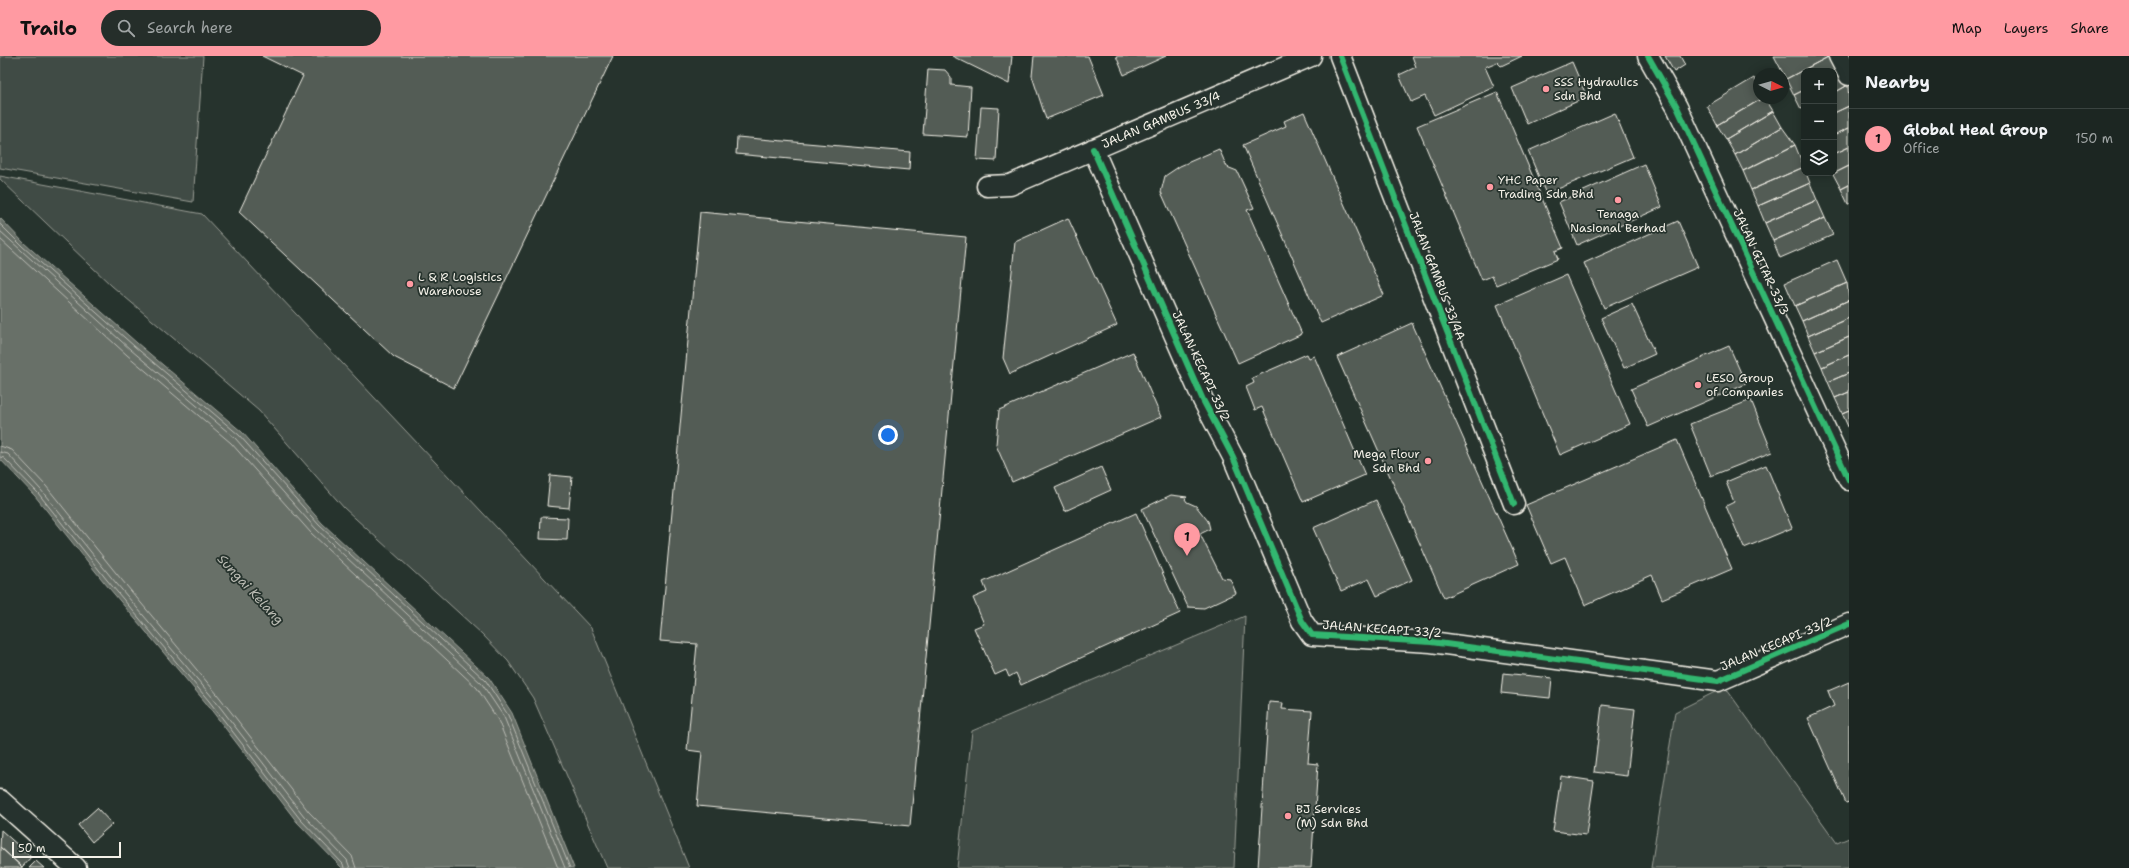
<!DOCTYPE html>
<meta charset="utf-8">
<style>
body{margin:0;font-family:"Shantell Sans",sans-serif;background:#252e2a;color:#f1f3f6}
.controls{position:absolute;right:12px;top:12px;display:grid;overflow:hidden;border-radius:8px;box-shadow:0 2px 10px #0003}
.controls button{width:36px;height:36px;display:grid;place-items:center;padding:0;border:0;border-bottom:1px solid #3a4340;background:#1c2622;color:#f1f3f6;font:20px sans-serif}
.compass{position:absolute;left:1753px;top:12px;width:36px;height:36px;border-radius:50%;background:#1c2622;box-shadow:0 2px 10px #0003;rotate:95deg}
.scale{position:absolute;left:12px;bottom:10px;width:109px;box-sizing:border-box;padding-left:4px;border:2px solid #f4f1e8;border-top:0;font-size:11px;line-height:14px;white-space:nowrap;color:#f4f1e8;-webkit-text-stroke:3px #26332d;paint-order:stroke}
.you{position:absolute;left:888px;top:379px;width:14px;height:14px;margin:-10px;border:3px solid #fff;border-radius:50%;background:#1a73e8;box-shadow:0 0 0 6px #1a73e833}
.badge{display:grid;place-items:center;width:26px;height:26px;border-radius:50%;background:#ff9aa2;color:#111;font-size:13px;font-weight:700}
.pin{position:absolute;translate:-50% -33px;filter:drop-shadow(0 1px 2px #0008)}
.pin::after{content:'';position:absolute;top:21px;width:14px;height:12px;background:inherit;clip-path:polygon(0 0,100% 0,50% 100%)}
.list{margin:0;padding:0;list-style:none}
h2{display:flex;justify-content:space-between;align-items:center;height:52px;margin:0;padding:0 16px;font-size:17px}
h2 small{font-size:13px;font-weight:400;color:#a0a5a5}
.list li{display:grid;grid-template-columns:26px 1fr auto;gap:12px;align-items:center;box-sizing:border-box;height:60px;padding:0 16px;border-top:1px solid #3a4340}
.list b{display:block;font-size:15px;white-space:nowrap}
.list p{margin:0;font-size:13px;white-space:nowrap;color:#a0a5a5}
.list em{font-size:13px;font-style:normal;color:#a0a5a5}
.icon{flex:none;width:22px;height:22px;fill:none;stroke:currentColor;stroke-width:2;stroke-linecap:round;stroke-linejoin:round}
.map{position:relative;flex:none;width:1849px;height:812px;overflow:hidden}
header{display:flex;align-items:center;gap:24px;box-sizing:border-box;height:56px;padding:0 20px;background:#ff9aa2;color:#111}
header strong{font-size:19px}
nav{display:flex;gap:22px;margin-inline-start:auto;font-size:14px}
.search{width:280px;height:36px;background:#252e2a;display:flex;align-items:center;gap:10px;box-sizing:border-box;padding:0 14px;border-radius:22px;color:#a0a5a5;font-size:15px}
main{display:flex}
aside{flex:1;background:#1c2622}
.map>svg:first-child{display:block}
</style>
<header>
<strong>Trailo</strong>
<div class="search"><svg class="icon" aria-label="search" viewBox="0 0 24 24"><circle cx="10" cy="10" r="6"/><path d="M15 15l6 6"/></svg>Search here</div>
<nav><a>Map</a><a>Layers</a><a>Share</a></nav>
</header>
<main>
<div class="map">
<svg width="1849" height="812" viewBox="0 0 1849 812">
<rect width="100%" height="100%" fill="#26332d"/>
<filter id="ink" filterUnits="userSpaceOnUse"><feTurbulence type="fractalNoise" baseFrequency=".025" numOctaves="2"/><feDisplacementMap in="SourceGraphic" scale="8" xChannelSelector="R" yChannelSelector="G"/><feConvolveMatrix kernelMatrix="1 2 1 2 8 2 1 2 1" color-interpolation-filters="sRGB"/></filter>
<g filter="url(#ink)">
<path fill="#414b45" stroke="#9a9e96" d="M 0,0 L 203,0 L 193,146 L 0,112 Z
M 0,120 L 202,158 L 591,572 L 689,812 L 607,812 L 533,642 L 508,605 L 482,578 L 344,452 L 259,355 L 112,230 L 0,123 Z
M 1245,560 L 1234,812 L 957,812 L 972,675 Z
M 1725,631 L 1837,787 L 1849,782 L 1849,812 L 1651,812 L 1675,656 Z"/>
<path fill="#676f68" stroke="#9fa39b" d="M 0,162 L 24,187 L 137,287 L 242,376 L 322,467 L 489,622 L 512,657 L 574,812 L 342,812 L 297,766 L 206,647 L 104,526 L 35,440 L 0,403 Z"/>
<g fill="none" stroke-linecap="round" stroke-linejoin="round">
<path stroke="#bcbdb5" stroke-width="1" d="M 0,168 L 22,190 L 134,290 L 239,379 L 319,469 L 486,625 L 508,659 L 570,812
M 0,175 L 131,294 L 235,382 L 316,473 L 482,628 L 504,661 L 565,812
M 0,183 L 127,299 L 231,387 L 311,477 L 477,632 L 498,664 L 558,812
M 0,390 L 12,394 L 46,430 L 116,517 L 217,638 L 309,756 L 352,800 L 356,812
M 0,396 L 8,398 L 41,434 L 111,521 L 213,642 L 304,760 L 347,804 L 350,812
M 0,401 L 4,402 L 38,437 L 107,524 L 209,645 L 300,763 L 343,808 L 344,812"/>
</g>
<path fill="#525c55" stroke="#f4f1e8" d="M 613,0 L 454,332 L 394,301 L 239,156 L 303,20 L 262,0 Z
M 952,0 L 1012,0 L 1009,28 Z
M 1034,0 L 1088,0 L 1104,39 L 1046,63 L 1032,20 Z
M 1116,0 L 1166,0 L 1124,19 Z
M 1412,0 L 1522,0 L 1501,10 L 1497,6 L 1485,11 L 1494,31 L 1434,59 L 1425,40 L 1411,46 L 1399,19 L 1416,11 Z
M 1665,0 L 1680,0 L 1685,9 L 1674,16 Z
M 1774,0 L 1830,0 L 1786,23 Z
M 1830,0 L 1841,15 L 1834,19 L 1834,15 L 1804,15 L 1804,34 L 1794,39 L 1786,23 Z
M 1572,6 L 1587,41 L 1527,68 L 1512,32 Z
M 928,13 L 945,14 L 951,21 L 951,29 L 971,31 L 968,81 L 923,78 Z
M 1841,15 L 1848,29 L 1834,37 L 1834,19 Z
M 1754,22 L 1759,31 L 1759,42 L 1763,42 L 1717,69 L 1707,50 Z
M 1848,29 L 1849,50 L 1834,57 L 1834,37 Z
M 1804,34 L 1804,52 L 1801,53 L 1794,39 Z
M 1497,36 L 1563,192 L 1555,195 L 1558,203 L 1496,229 L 1492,220 L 1482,224 L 1417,70 Z
M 1763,42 L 1765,42 L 1773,55 L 1726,83 L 1717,69 Z
M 1849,50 L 1849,72 L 1834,79 L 1834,57 Z
M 981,51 L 999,52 L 996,105 L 977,104 Z
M 1773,55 L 1782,71 L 1735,99 L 1726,83 Z
M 1304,56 L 1384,239 L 1321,267 L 1243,89 L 1286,70 L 1284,65 Z
M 1615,57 L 1633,101 L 1546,138 L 1528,95 Z
M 1782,71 L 1795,89 L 1743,115 L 1735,99 Z
M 1849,72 L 1849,91 L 1834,98 L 1834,79 Z
M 737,81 L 910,96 L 909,114 L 736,98 Z
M 1795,89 L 1804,111 L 1751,134 L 1743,115 Z
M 1849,91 L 1849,110 L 1833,118 L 1834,98 Z
M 1219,93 L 1227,111 L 1237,115 L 1254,152 L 1247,154 L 1302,278 L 1238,307 L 1161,136 L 1165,120 L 1180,110 Z
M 1644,108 L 1662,151 L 1577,189 L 1559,146 Z
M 1849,110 L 1849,129 L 1841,133 L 1833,118 Z
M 1804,111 L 1804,117 L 1806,117 L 1810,127 L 1758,150 L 1751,134 Z
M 1810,127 L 1817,144 L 1765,167 L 1758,150 Z
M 1849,129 L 1849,148 L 1848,148 L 1841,133 Z
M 1817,144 L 1825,162 L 1773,185 L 1765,167 Z
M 700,156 L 966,181 L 910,770 L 697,750 L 702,696 L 687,694 L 697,588 L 660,585 Z
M 1068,162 L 1117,269 L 1010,318 L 1003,302 L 1015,186 Z
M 1825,162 L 1833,179 L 1780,202 L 1773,185 Z
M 1678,165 L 1698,211 L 1604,252 L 1584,207 Z
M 1837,204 L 1847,227 L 1795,250 L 1785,227 Z
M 1566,219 L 1630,368 L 1560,399 L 1497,249 Z
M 1847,227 L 1849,244 L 1802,265 L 1795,250 Z
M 1849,244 L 1849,262 L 1808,280 L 1802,265 Z
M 1632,248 L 1655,298 L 1624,312 L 1601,262 Z
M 1849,262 L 1849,281 L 1815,296 L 1808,280 Z
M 1412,267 L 1519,508 L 1444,542 L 1337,301 Z
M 1849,281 L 1849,299 L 1822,311 L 1815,296 Z
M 1729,290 L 1746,328 L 1648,371 L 1631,333 Z
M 1133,296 L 1161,361 L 1012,426 L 996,389 L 999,354 Z
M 1307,298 L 1309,302 L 1314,300 L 1365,419 L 1303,446 L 1262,351 L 1255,354 L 1246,331 L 1254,327 L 1252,322 Z
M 1849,299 L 1849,317 L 1828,326 L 1822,311 Z
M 1849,317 L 1849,336 L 1835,342 L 1828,326 Z
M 1849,336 L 1849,354 L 1842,357 L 1835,342 Z
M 1751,344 L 1772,396 L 1711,420 L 1690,368 Z
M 1849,354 L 1849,373 L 1842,357 Z
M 1677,384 L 1732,513 L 1662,543 L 1652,519 L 1585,549 L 1565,501 L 1551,507 L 1526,449 Z
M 1766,409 L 1792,472 L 1744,492 L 1726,450 L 1734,446 L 1726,426 Z
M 1101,411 L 1111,434 L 1065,455 L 1055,432 Z
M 550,419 L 572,421 L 569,452 L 547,450 Z
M 1171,439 L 1187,441 L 1185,443 L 1187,446 L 1196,450 L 1208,465 L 1210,473 L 1200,478 L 1222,522 L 1230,523 L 1236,537 L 1204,552 L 1188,551 L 1142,453 Z
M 1376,444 L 1412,524 L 1377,540 L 1369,523 L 1341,535 L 1313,472 Z
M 1136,457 L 1180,557 L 1021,629 L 1016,617 L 1009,621 L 1006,614 L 995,619 L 974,572 L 984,568 L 973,542 L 987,536 L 983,526 Z
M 541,461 L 568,462 L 567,484 L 540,483 Z
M 1503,617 L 1552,622 L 1550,642 L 1501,637 Z
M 1849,626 L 1849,746 L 1846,747 L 1808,662 L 1834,650 L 1828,635 Z
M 1269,646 L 1283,647 L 1282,653 L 1312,655 L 1308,707 L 1318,708 L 1311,812 L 1258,812 Z
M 1602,649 L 1635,653 L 1627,720 L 1594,716 Z
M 1561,720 L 1594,725 L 1586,779 L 1553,775 Z
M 97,752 L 112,768 L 92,786 L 78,769 Z
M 1,774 L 31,801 L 22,811 L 0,791 Z
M 0,791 L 22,811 L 22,812 L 2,812 L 0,810 Z
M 36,805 L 44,812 L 29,812 Z"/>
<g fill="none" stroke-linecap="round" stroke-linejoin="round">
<defs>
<path id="minor" d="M 1340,0 L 1514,448
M 1648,0 L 1677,51 L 1849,424
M 1839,0 L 1849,19
M 1093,93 L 1203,344 L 1233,401 L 1302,565 L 1312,579 L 1431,586 L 1718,625 L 1849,568
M 987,130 L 1010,129 L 1311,0
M 0,744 L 76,812"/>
</defs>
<use href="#minor" stroke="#f4f1e8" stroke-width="23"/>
<use href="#minor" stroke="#26332d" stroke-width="20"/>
<defs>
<path id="cycleway" d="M 1340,0 L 1514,448
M 1648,0 L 1677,51 L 1849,424
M 1093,93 L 1203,344 L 1233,401 L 1302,565 L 1312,579 L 1431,586 L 1718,625 L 1849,568"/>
</defs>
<use href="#cycleway" stroke="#26332d" stroke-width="8"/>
<use href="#cycleway" stroke="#33b770" stroke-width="6"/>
</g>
</g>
<g fill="#ff9aa2" stroke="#26332d" stroke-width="1.5">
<circle cx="1546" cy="33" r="4"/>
<circle cx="1490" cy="131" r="4"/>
<circle cx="1618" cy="144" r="4"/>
<circle cx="410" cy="228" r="4"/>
<circle cx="1698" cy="329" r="4"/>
<circle cx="1428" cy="405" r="4"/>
<circle cx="1288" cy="760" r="4"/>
</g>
<g text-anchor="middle" stroke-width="3.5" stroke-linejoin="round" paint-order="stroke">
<g font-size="12" fill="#f4f1e8" stroke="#26332d" text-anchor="start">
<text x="1554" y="30">SSS Hydraulics<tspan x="1554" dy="14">Sdn Bhd</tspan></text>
<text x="1498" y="128">YHC Paper<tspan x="1498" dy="14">Trading Sdn Bhd</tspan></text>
<text x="1618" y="162" text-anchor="middle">Tenaga<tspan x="1618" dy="14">Nasional Berhad</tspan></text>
<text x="418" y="225">L &amp; R Logistics<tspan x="418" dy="14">Warehouse</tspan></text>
<text x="1706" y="326">LESO Group<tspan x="1706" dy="14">of Companies</tspan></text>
<text x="1420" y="402" text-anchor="end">Mega Flour<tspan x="1420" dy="14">Sdn Bhd</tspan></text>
<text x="1296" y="757">BJ Services<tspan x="1296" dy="14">(M) Sdn Bhd</tspan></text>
</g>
<g font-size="12" fill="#f4f1e8" stroke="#26332d">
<text transform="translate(1161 64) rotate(-23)" y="4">JALAN GAMBUS 33/4</text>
<text transform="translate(1761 206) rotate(65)" y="4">JALAN GITAR 33/3</text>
<text transform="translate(1437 220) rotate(69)" y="4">JALAN GAMBUS 33/4A</text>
<text transform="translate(1201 310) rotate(65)" y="4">JALAN KECAPI 33/2</text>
<text transform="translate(1382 573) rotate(4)" y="4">JALAN KECAPI 33/2</text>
<text transform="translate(1776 588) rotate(-23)" y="4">JALAN KECAPI 33/2</text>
</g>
<g font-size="13" font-style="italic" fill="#bcbdb5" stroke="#26332d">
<text transform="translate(251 533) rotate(47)" y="5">Sungai Kelang</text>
</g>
</g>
</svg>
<div class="controls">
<button>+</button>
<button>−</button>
<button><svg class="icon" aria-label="layers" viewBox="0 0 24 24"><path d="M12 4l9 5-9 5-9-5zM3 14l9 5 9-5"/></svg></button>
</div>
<svg class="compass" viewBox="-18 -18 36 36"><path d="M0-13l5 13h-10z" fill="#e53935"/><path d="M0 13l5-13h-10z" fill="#a0a5a5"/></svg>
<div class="scale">50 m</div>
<div class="you"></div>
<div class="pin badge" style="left:1187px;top:500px">1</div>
</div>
<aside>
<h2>Nearby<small></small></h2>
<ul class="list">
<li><span class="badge">1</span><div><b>Global Heal Group</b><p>Office</p></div><em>150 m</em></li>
</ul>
</aside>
</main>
